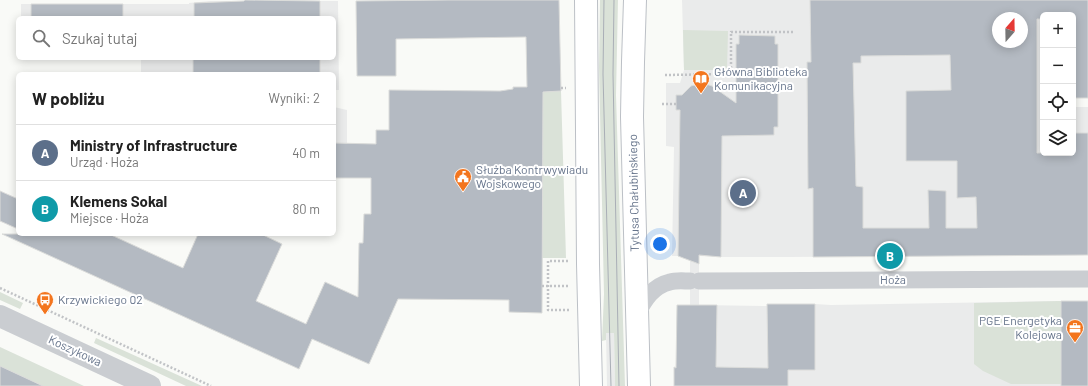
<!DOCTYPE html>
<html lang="pl">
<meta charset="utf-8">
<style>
body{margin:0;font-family:Barlow,sans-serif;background:#f6f6f6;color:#222}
.controls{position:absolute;right:12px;top:12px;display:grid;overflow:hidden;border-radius:6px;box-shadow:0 2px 10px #0003}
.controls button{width:36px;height:36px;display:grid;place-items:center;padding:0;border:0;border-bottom:1px solid #e0e0e0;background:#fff;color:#222;font:20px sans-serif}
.compass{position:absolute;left:992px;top:12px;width:36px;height:36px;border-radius:50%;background:#fff;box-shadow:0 2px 10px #0003;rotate:20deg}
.you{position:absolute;left:660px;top:244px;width:14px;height:14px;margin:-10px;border:3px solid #fff;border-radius:50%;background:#1a73e8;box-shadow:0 0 0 6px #1a73e833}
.badge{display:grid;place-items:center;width:26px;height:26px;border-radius:50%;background:#ea580c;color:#fff;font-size:13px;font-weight:700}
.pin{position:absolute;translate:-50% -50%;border:2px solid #fff;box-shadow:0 1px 4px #0006}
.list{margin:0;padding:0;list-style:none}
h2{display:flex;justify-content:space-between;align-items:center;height:52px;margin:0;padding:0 16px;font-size:17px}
h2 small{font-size:13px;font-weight:400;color:#767676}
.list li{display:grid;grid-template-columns:26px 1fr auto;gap:12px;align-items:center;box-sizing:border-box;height:56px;padding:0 16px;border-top:1px solid #e0e0e0}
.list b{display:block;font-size:15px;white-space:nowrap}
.list p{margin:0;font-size:13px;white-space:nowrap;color:#767676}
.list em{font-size:13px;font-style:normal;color:#767676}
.icon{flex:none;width:22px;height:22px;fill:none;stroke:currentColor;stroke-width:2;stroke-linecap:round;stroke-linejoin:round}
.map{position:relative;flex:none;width:1088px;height:386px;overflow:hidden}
.search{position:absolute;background:#fff;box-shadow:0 2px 10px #0003;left:16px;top:16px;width:320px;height:44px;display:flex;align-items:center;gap:10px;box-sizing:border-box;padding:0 14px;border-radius:6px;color:#767676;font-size:15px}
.panel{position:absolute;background:#fff;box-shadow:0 2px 10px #0003;left:16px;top:72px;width:320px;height:164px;border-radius:6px}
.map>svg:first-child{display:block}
</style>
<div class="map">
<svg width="1088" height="386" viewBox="0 0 1088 386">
<rect width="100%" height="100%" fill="#f9faf7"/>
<path fill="#eaebeb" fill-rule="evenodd" d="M 245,0 L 251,1 L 251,0 L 254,0 L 254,1 L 260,1 L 260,0 L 266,1 L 266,0 L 269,0 L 269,1 L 338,1 L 339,90 L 334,90 L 334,74 L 141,74 L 141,58 L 334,58 L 334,18 L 21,18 L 21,4 L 189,4 L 189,3 L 210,1 L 244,2 Z
M 682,0 L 1053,0 L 1043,15 L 1043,153 L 1073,153 L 1073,107 L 1088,107 L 1088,255 L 787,257 L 721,257 L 699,256 L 699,305 L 767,306 L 767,304 L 815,304 L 831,305 L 1061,301 L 1088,386 L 674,386 L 674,367 L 676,367 L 677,305 L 690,305 L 690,256 L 672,256 L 674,147 L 666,146 L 666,83 L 680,83 L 684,70 ZM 998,18 L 1022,18 L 1022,42 L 998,42 Z
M 334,107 L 347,110 L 347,143 L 334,143 Z
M 606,333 L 614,333 L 615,386 L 607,386 Z"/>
<path fill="#dae2d8" d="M 600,0 L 618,0 L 616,95 L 625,386 L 615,386 L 614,333 L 606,333 L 606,340 L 602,341 L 604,294 L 599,67 Z
M 683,30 L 728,31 L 727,70 L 684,70 Z
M 561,91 L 566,258 L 542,258 L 543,92 Z
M 0,292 L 23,303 L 20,309 L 0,300 Z
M 1061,301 L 1061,384 L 1011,384 L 983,371 L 974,364 L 974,303 Z
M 96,338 L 202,386 L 186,386 L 94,343 Z
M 0,347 L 84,386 L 43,386 L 0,366 Z"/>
<path fill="#b4bac2" stroke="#dbdcda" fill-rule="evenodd" d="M 245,0 L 320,1 L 320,18 L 194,18 L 194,3 L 244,1 Z
M 449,0 L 559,0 L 561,91 L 543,92 L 542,313 L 509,312 L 509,300 L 398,299 L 369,364 L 312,339 L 299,369 L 2,234 L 109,234 L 183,268 L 198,234 L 261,234 L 282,244 L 256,301 L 306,324 L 325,282 L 358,297 L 359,243 L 363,243 L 364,214 L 371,214 L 371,178 L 334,178 L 334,143 L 376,144 L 376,130 L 389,130 L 389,90 L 500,91 L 513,89 L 513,87 L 527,87 L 526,37 L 396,39 L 396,76 L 357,76 L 356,1 Z
M 810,0 L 1088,0 L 1088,98 L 1073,98 L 1073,15 L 1043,15 L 1043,19 L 1037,19 L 1037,153 L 1073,153 L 1073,133 L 1088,133 L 1088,255 L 813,257 L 813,188 L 808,189 L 807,62 L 811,62 ZM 998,18 L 1022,18 L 1022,42 L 998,42 ZM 950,55 L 951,90 L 906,91 L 906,161 L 957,161 L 957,198 L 976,197 L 977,228 L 946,228 L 946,191 L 928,190 L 929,228 L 863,228 L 863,187 L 856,186 L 853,63 L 861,63 L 861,56 Z
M 31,4 L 123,4 L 123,18 L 31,18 Z
M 739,35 L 775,36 L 775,44 L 778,44 L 778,127 L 774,127 L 774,135 L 722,136 L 721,257 L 699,255 L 699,264 L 678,256 L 680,110 L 676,110 L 676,95 L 682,95 L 691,86 L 698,84 L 703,83 L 712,86 L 736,103 L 736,44 L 739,44 Z
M 193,58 L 320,58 L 320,74 L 193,74 Z
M 0,191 L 18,199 L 18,229 L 0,221 Z
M 1061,301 L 1088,301 L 1088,386 L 1061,386 Z
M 767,304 L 815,304 L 815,370 L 788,370 L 788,386 L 674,386 L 674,367 L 676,368 L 677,305 L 717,305 L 716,367 L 768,368 Z
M 0,366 L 43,386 L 0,386 Z"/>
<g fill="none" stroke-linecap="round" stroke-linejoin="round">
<defs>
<path id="secondary" d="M 586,0 L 588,264 L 591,386
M 635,0 L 633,62 L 632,117 L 639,386"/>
</defs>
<use href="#secondary" stroke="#bcc0c6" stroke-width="24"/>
<path stroke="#c1c3c6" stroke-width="2.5" stroke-dasharray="2 2" stroke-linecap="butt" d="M 665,75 L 731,74 L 731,32 L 795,32
M 561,88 L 566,88
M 662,104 L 676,104
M 542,286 L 570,286
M 0,288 L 211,386
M 569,310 L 548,310 L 548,261 L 569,261"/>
<path stroke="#cacdd1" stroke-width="17" d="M 699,281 L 1088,279
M 637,314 C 645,299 653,286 670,282 C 676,280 684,281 690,281"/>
<path stroke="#cacdd1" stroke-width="22" d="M 0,316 L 150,386"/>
<use href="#secondary" stroke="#fff" stroke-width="22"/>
<path stroke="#a9aeb6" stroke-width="1" d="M 604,0 L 603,74 L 611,386
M 614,0 L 613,74 L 619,386"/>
</g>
<defs>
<symbol id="library-pin" viewBox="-11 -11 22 30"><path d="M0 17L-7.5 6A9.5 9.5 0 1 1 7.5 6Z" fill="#f3751e" stroke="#fff"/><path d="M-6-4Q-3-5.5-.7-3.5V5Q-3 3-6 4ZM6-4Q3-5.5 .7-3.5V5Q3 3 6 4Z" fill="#fff"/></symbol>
<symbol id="civic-pin" viewBox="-11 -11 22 30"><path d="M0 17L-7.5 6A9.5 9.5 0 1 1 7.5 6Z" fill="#f3751e" stroke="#fff"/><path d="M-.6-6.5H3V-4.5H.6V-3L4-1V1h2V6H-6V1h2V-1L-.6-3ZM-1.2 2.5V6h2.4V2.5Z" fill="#fff"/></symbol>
<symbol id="bus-pin" viewBox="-11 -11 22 30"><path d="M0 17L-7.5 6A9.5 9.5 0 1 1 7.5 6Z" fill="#f3751e" stroke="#fff"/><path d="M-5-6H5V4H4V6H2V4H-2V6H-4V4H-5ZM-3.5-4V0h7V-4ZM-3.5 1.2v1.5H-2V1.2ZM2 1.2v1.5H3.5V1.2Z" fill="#fff"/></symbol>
<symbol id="office-pin" viewBox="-11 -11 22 30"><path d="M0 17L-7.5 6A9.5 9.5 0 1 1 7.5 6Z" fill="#f3751e" stroke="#fff"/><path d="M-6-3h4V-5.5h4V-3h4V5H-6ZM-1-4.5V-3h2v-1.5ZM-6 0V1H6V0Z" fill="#fff"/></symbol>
</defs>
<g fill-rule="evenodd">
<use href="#library-pin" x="691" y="69" width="20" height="27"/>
<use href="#civic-pin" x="453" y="167" width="20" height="27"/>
<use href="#bus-pin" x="35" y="290" width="20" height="27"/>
<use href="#office-pin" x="1065" y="318" width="20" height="27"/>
</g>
<g text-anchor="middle" stroke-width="4" stroke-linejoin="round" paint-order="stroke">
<g font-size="12" fill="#66748b" stroke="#fff" text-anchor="start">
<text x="714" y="76">Główna Biblioteka<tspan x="714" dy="14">Komunikacyjna</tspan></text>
<text x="476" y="174">Służba Kontrwywiadu<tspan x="476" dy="14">Wojskowego</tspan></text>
<text x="58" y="304">Krzywickiego 02</text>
<text x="1062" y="325" text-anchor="end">PGE Energetyka<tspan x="1062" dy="14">Kolejowa</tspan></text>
</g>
<g font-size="12" fill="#66748b" stroke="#fff">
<text transform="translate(634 193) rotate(-91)" y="4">Tytusa Chałubińskiego</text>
<text x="893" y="284">Hoża</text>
<text transform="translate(75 351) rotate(25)" y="4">Koszykowa</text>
</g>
</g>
</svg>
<div class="controls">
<button>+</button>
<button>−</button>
<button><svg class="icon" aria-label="locate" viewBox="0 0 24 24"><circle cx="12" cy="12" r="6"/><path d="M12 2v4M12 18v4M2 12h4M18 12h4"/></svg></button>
<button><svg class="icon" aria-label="layers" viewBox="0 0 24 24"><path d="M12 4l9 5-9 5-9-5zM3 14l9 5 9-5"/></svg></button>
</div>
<svg class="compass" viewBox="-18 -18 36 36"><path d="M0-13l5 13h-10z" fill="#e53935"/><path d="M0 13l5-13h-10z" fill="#767676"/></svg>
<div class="you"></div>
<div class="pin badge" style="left:743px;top:193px;background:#5c6f8a">A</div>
<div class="pin badge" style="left:890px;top:256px;background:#0f9aa8">B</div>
<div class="search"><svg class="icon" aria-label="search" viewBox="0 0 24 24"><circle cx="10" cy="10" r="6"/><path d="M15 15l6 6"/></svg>Szukaj tutaj</div>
<section class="panel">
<h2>W pobliżu<small>Wyniki: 2</small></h2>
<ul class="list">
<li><span class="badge" style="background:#5c6f8a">A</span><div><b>Ministry of Infrastructure</b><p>Urząd · Hoża</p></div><em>40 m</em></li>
<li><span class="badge" style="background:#0f9aa8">B</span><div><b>Klemens Sokal</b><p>Miejsce · Hoża</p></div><em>80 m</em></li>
</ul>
</section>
</div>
